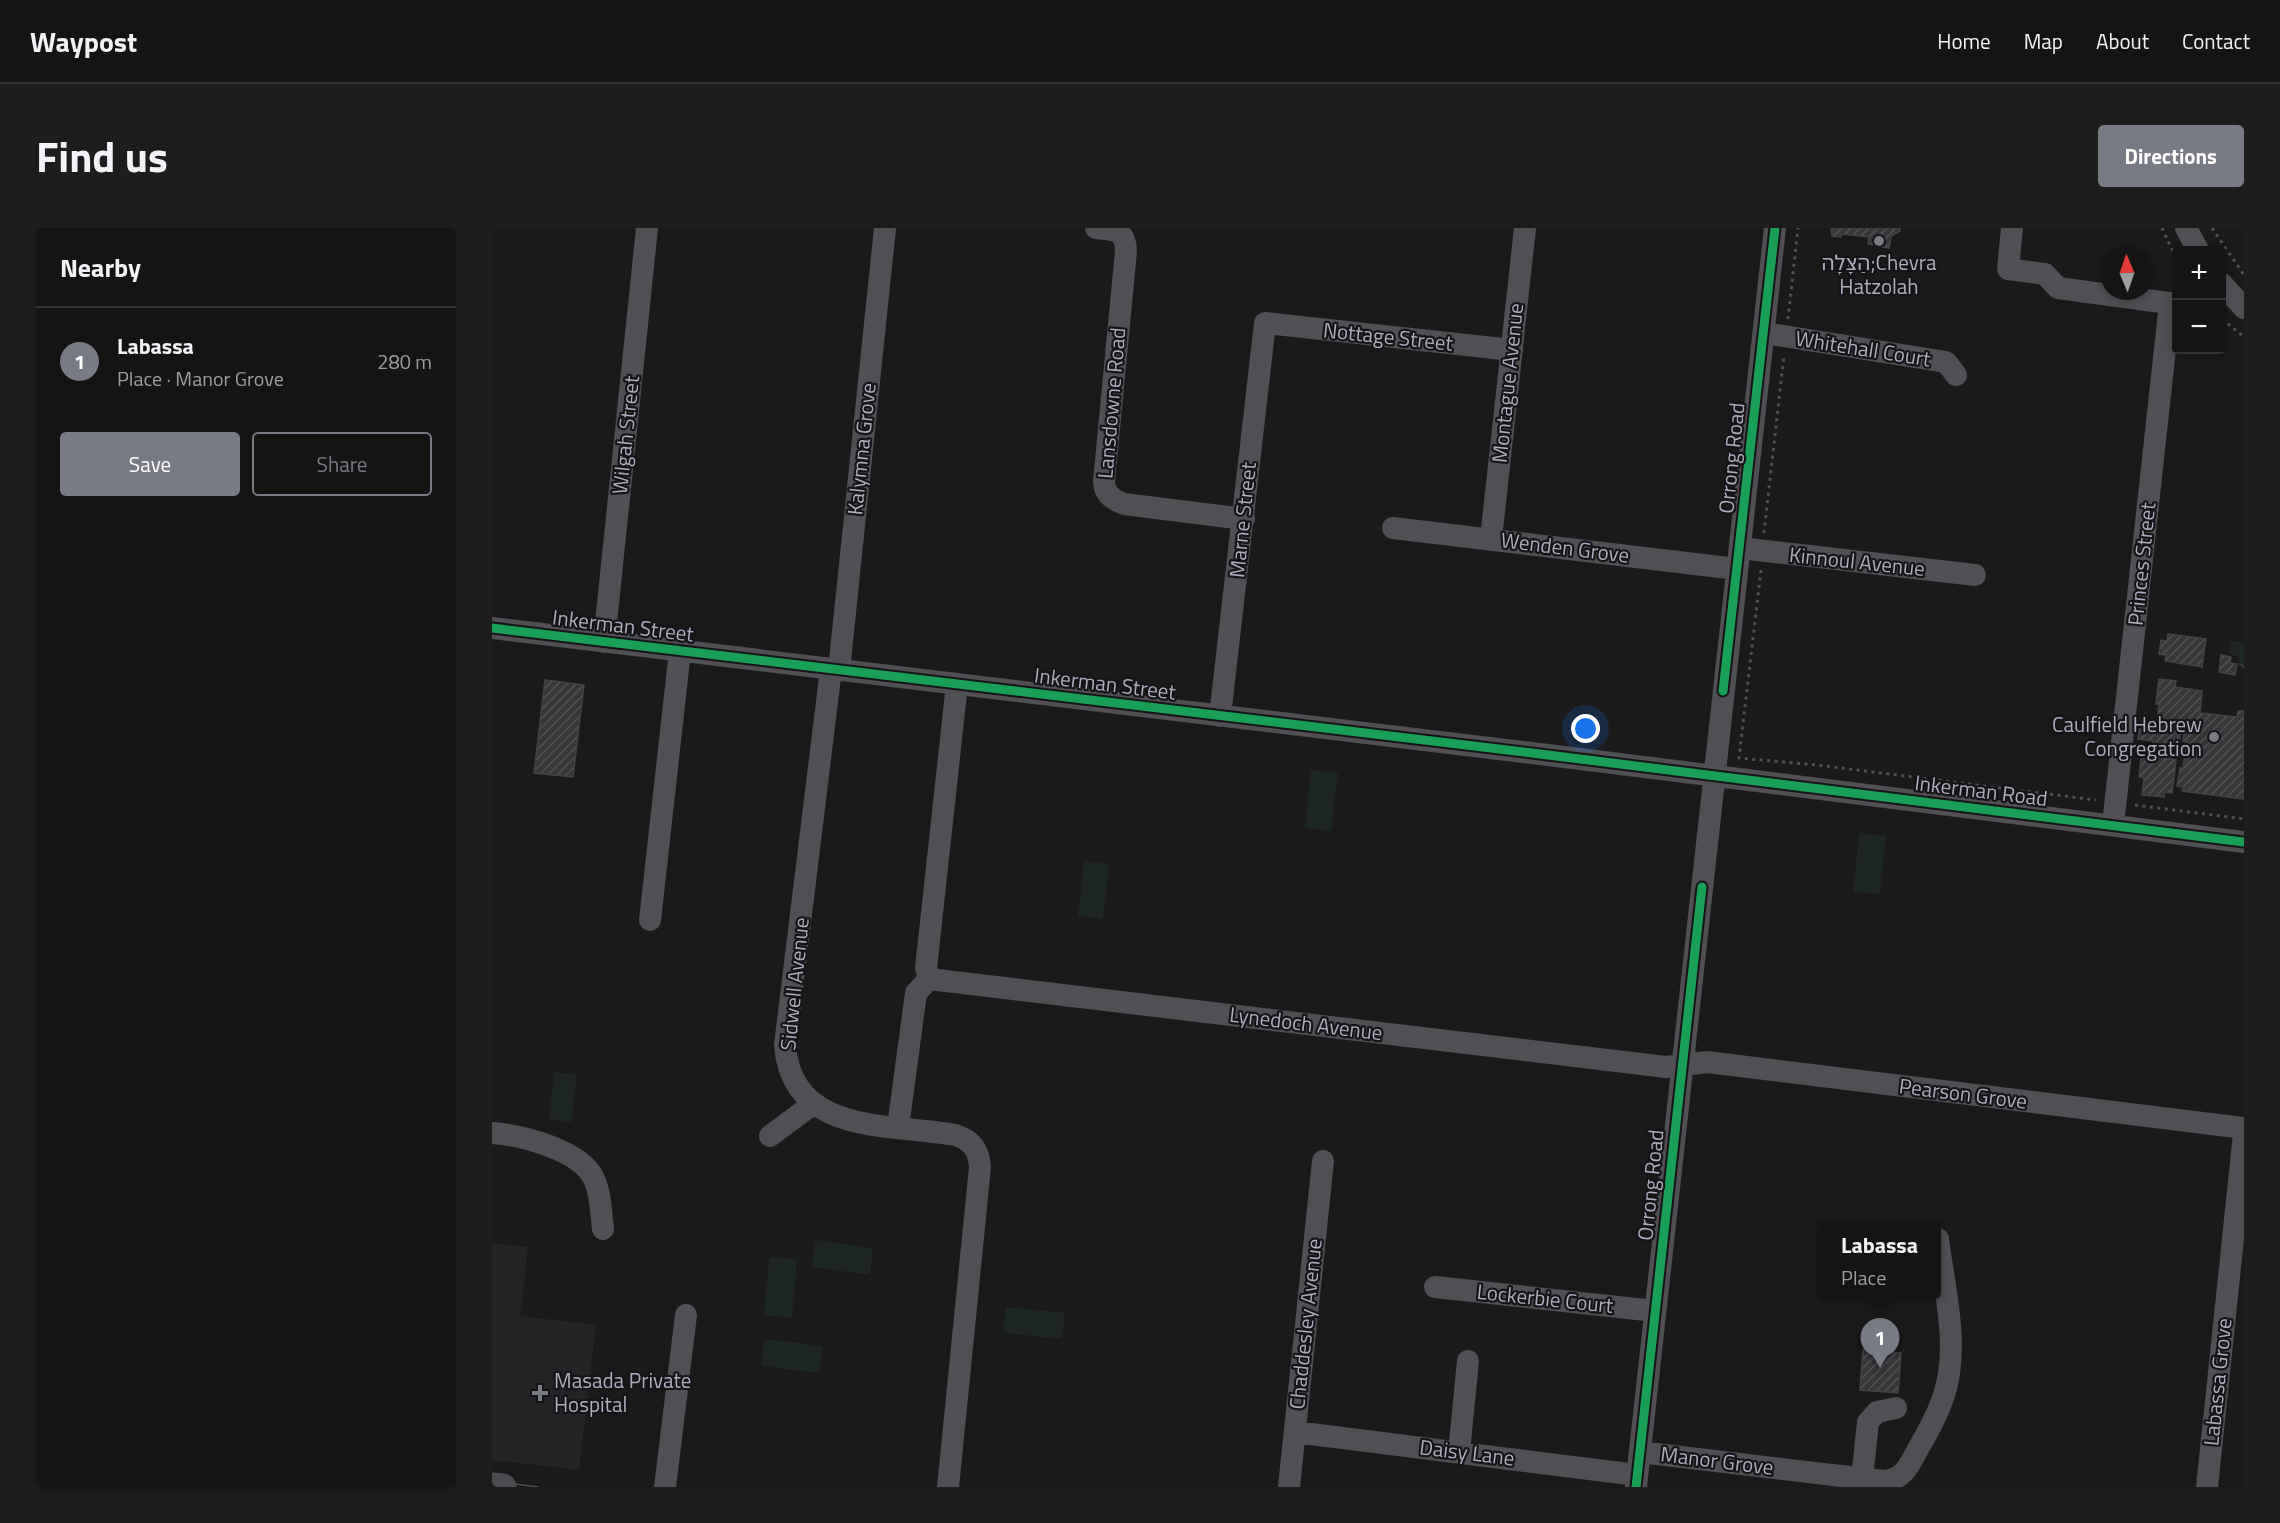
<!DOCTYPE html>
<meta charset="utf-8">
<style>
body{margin:0;font-family:"Titillium Web","Noto Sans Hebrew",sans-serif;background:#1d1d1d;color:#f1f3f6}
.controls{position:absolute;right:18px;top:18px;display:grid;overflow:hidden;border-radius:6px;box-shadow:0 3px 9px #0003}
.controls button{width:54px;height:54px;display:grid;place-items:center;padding:0;border:0;border-bottom:2px solid #333334;background:#141414;color:#f1f3f6;font:30px sans-serif}
.compass{position:absolute;left:1608px;top:18px;width:54px;height:54px;border-radius:50%;background:#141414;box-shadow:0 3px 9px #0003;rotate:358deg}
.you{position:absolute;left:1094px;top:501px;width:21px;height:21px;margin:-15px;border:4px solid #fff;border-radius:50%;background:#1a73e8;box-shadow:0 0 0 9px #1a73e833}
.badge{display:grid;place-items:center;width:39px;height:39px;border-radius:50%;background:#787a84;color:#fff;font-size:20px;font-weight:700}
.pin{position:absolute;translate:-50% -50px;filter:drop-shadow(0 2px 3px #0008)}
.pin::after{content:'';position:absolute;top:32px;width:21px;height:18px;background:inherit;clip-path:polygon(0 0,100% 0,50% 100%)}
.popup{position:absolute;left:1326px;top:993px;width:123px;height:78px;box-sizing:border-box;display:grid;place-content:center;border-radius:6px;background:#141414;filter:drop-shadow(0 2px 4px #0005);font-size:20px;white-space:nowrap;color:#9d9ea0}
.popup b{font-size:22px;color:#f1f3f6}
.popup::after{content:'';position:absolute;left:50%;top:100%;margin-left:-12px;border:12px solid transparent;border-top-color:#141414}
.list{margin:0;padding:0;list-style:none}
h2{display:flex;justify-content:space-between;align-items:center;height:78px;margin:0;padding:0 24px;font-size:26px}
h2 small{font-size:20px;font-weight:400;color:#9d9ea0}
.list li{display:grid;grid-template-columns:39px 1fr auto;gap:18px;align-items:center;box-sizing:border-box;height:108px;padding:0 24px;border-top:2px solid #333334}
.list b{display:block;font-size:22px;white-space:nowrap}
.list p{margin:0;font-size:20px;white-space:nowrap;color:#9d9ea0}
.list em{font-size:20px;font-style:normal;color:#9d9ea0}
.actions{display:flex;gap:12px;padding:18px 24px}
.actions a{flex:1;padding:14px 0;border:2px solid #787a84;border-radius:6px;text-align:center;font-size:21px;color:#787a84}
.actions .main{background:#787a84;color:#fff}
.map{position:relative;flex:none;width:1752px;height:1259px;overflow:hidden;border-radius:6px}
header{display:flex;align-items:center;gap:36px;box-sizing:border-box;height:84px;padding:0 30px;background:#141414;border-bottom:2px solid #333334}
header strong{font-size:28px}
nav{display:flex;gap:33px;margin-inline-start:auto;font-size:21px}
.intro{display:flex;align-items:center;justify-content:space-between;box-sizing:border-box;height:144px;padding:0 36px}
h1{margin:0;font-size:42px}
.button{padding:15px 27px;border-radius:6px;background:#787a84;color:#fff;font-size:21px;font-weight:700}
main{display:flex;gap:36px;padding:0 36px}
aside{flex:1;background:#141414;border-radius:6px;box-shadow:0 3px 9px #0003}
.map>svg:first-child{display:block}
</style>
<header>
<strong>Waypost</strong>
<nav><a>Home</a><a>Map</a><a>About</a><a>Contact</a></nav>
</header>
<div class="intro"><h1>Find us</h1><a class="button">Directions</a></div>
<main>
<aside>
<h2>Nearby<small></small></h2>
<ul class="list">
<li><span class="badge">1</span><div><b>Labassa</b><p>Place · Manor Grove</p></div><em>280 m</em></li>
</ul>
<div class="actions"><a class="main">Save</a><a>Share</a></div>
</aside>
<div class="map">
<svg width="1752" height="1259" viewBox="0 0 1752 1259">
<defs>
<pattern id="forest-crowns" width="20" height="18" patternUnits="userSpaceOnUse" patternTransform="scale(1.5)"><rect width="20" height="18" fill="#1e2621"/><path d="M2 6a3 3 0 1 1 6 0M12 15a3 3 0 1 1 6 0" fill="none" stroke="#3c433f"/></pattern>
<pattern id="building-hatch" width="6" height="6" patternUnits="userSpaceOnUse" patternTransform="scale(1.5)"><rect width="6" height="6" fill="#373739"/><path d="M-1 1l2-2M0 6l6-6M5 7l2-2" fill="none" stroke="#515154"/></pattern>
</defs>
<rect width="100%" height="100%" fill="#1a1a1b"/>
<path fill="#242427" d="M 0,1015 L 36,1019 L 28,1088 L 104,1097 L 87,1242 L 0,1232 Z"/>
<path fill="#1e2621" d="M 819,542 L 846,545 L 839,603 L 813,600 Z
M 1367,605 L 1394,608 L 1388,666 L 1361,664 Z
M 592,633 L 617,636 L 611,691 L 586,688 Z
M 62,844 L 85,846 L 79,894 L 57,891 Z
M 323,1012 L 381,1020 L 378,1047 L 320,1039 Z
M 277,1029 L 305,1031 L 300,1090 L 272,1087 Z
M 514,1079 L 573,1085 L 570,1111 L 511,1105 Z
M 272,1111 L 331,1118 L 327,1145 L 269,1138 Z"/>
<path fill="url(#forest-crowns)" d="M 1739,413 L 1752,414 L 1752,441 L 1747,437 L 1747,428 L 1742,428 L 1737,424 Z"/>
<path fill="url(#building-hatch)" stroke="#434347" stroke-width="1.5" d="M 1339,0 L 1408,0 L 1408,3 L 1399,8 L 1397,20 L 1376,16 L 1377,9 L 1350,6 L 1349,9 L 1340,8 Z
M 1676,406 L 1714,411 L 1710,439 L 1673,433 L 1674,427 L 1667,426 L 1669,412 L 1675,413 Z
M 1729,427 L 1739,429 L 1738,435 L 1745,436 L 1743,447 L 1727,444 Z
M 1667,451 L 1684,453 L 1683,459 L 1710,463 L 1708,485 L 1745,489 L 1746,483 L 1752,483 L 1752,571 L 1690,563 L 1691,559 L 1685,558 L 1688,540 L 1691,540 L 1695,514 L 1691,513 L 1692,506 L 1688,506 L 1687,518 L 1679,517 L 1677,531 L 1684,532 L 1680,565 L 1673,564 L 1672,569 L 1650,567 L 1652,550 L 1647,549 L 1649,530 L 1653,529 L 1654,520 L 1660,520 L 1661,513 L 1646,511 L 1647,501 L 1658,502 L 1659,493 L 1665,494 L 1667,476 L 1664,476 Z
M 53,452 L 92,457 L 81,549 L 42,545 Z
M 1371,1122 L 1409,1125 L 1406,1165 L 1368,1162 Z"/>
<g fill="none" stroke-linecap="round" stroke-linejoin="round">
<path stroke="#505056" stroke-width="3" stroke-dasharray="3 4.5" stroke-linecap="butt" d="M 1670,0 L 1684,30
M 1720,0 L 1752,47
M 1296,91 L 1306,0
M 1730,91 L 1752,109
M 1272,305 L 1292,127
M 1269,342 L 1247,530 L 1325,537 L 1604,572
M 1643,577 L 1752,591"/>
<path stroke="#4f4f54" stroke-width="22" d="M 604,0 C 623,2 633,1 634,23 L 612,253 C 612,266 621,272 632,276 L 752,291
M 1520,0 L 1516,41 L 1553,46 L 1566,60 L 1684,76
M 1694,0 L 1706,22
M 1730,56 L 1752,80
M 1272,105 L 1454,134 L 1464,147
M 901,300 L 1245,341
M 999,311 L 1033,0
M 1248,320 L 1483,347
M 0,400 L 1048,526 L 1752,614
M 112,414 L 155,0
M 339,441 L 293,817 C 300,908 398,895 463,907 C 480,912 487,922 488,939 L 456,1259
M 347,442 L 393,0
M 728,488 L 773,95 L 1020,122
M 1621,597 L 1678,75
M 158,692 L 188,423
M 437,751 L 1174,839 L 1215,834 L 1752,900
M 437,751 L 434,740 L 465,456
M 406,899 L 424,765 L 437,751
M 0,905 C 29,907 89,922 102,951 C 109,966 109,985 111,1001
M 278,908 L 321,876
M 943,1059 L 1163,1083
M 803,1204 L 1145,1247
M 967,1224 L 976,1133
M 1148,1224 L 1391,1253 C 1411,1252 1417,1238 1426,1221 C 1436,1204 1446,1186 1452,1167 C 1468,1118 1452,1060 1446,1011
M 1370,1251 L 1376,1194 L 1385,1184 L 1404,1180
M 173,1259 L 194,1087
M 797,1259 L 831,933
M 1144,1259 L 1283,0
M 1715,1259 L 1752,906"/>
<path stroke="#4c4c50" stroke-width="27" d="M 0,1258 L 11,1259"/>
<path stroke="#4f5053" stroke-width="1.5" d="M 0,1253 L 46,1259"/>
<defs>
<path id="cycleway" d="M 0,400 L 1048,526 L 1752,614
M 1231,463 L 1283,0
M 1144,1259 L 1210,659"/>
</defs>
<use href="#cycleway" stroke="#151417" stroke-width="13"/>
<use href="#cycleway" stroke="#1a9f57" stroke-width="9"/>
</g>
<g fill="#787a84" stroke="#151417" stroke-width="2">
<circle cx="1387" cy="13" r="6"/>
<circle cx="1722" cy="509" r="6"/>
<path d="M45 1156h6v6h6v6h-6v6h-6v-6h-6v-6h6z"/>
</g>
<g text-anchor="middle" stroke-width="4.5" stroke-linejoin="round" paint-order="stroke">
<g font-size="21" fill="#abadbd" stroke="#151417">
<text x="1387" y="42">הַצָּלָה;Chevra<tspan x="1387" dy="24">Hatzolah</tspan></text>
<text x="1710" y="504" text-anchor="end">Caulfield Hebrew<tspan x="1710" dy="24">Congregation</tspan></text>
<text x="62" y="1160" text-anchor="start">Masada Private<tspan x="62" dy="24">Hospital</tspan></text>
</g>
<g font-size="21" fill="#abadbd" stroke="#151417">
<text transform="translate(896 109) rotate(6)" y="7">Nottage Street</text>
<text transform="translate(1371 121) rotate(9)" y="7">Whitehall Court</text>
<text transform="translate(1016 155) rotate(-84)" y="7">Montague Avenue</text>
<text transform="translate(620 175) rotate(-85)" y="7">Lansdowne Road</text>
<text transform="translate(134 207) rotate(-84)" y="7">Wilgah Street</text>
<text transform="translate(370 221) rotate(-84)" y="7">Kalymna Grove</text>
<text transform="translate(1240 230) rotate(-84)" y="7">Orrong Road</text>
<text transform="translate(751 292) rotate(-84)" y="7">Marne Street</text>
<text transform="translate(1073 320) rotate(7)" y="7">Wenden Grove</text>
<text transform="translate(1365 334) rotate(6)" y="7">Kinnoul Avenue</text>
<text transform="translate(1650 336) rotate(-84)" y="7">Princes Street</text>
<text transform="translate(131 398) rotate(7)" y="7">Inkerman Street</text>
<text transform="translate(613 456) rotate(7)" y="7">Inkerman Street</text>
<text transform="translate(1489 563) rotate(7)" y="7">Inkerman Road</text>
<text transform="translate(303 756) rotate(-84)" y="7">Sidwell Avenue</text>
<text transform="translate(814 796) rotate(7)" y="7">Lynedoch Avenue</text>
<text transform="translate(1471 866) rotate(7)" y="7">Pearson Grove</text>
<text transform="translate(1159 957) rotate(-84)" y="7">Orrong Road</text>
<text transform="translate(1053 1071) rotate(6)" y="7">Lockerbie Court</text>
<text transform="translate(814 1096) rotate(-84)" y="7">Chaddesley Avenue</text>
<text transform="translate(1726 1154) rotate(-84)" y="7">Labassa Grove</text>
<text transform="translate(975 1225) rotate(7)" y="7">Daisy Lane</text>
<text transform="translate(1225 1233) rotate(7)" y="7">Manor Grove</text>
</g>
</g>
</svg>
<div class="controls">
<button>+</button>
<button>−</button>
</div>
<svg class="compass" viewBox="-18 -18 36 36"><path d="M0-13l5 13h-10z" fill="#e53935"/><path d="M0 13l5-13h-10z" fill="#9d9ea0"/></svg>
<div class="you"></div>
<div class="pin badge" style="left:1388px;top:1140px">1</div>
<div class="popup"><b>Labassa</b>Place</div>
</div>
</main>
